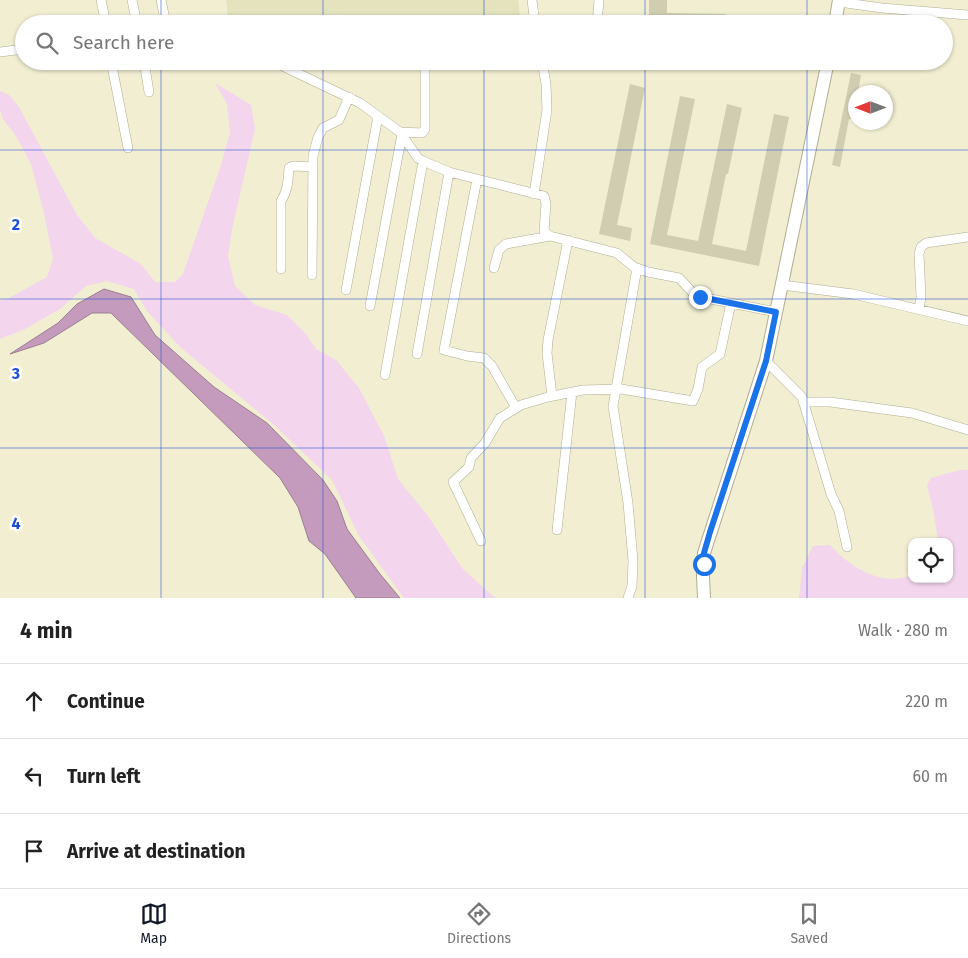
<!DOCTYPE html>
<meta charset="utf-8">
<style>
body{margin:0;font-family:"Fira Sans",sans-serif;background:#f6f6f6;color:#222}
.controls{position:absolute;right:15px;bottom:15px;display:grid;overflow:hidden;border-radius:10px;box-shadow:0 1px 4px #0004}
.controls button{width:45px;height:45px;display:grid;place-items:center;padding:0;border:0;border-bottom:1px solid #e0e0e0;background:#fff;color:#222;font:25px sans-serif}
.compass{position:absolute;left:848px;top:85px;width:45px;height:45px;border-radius:50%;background:#fff;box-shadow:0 1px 4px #0004;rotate:270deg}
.stop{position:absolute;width:15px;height:15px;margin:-11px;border:4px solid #1a73e8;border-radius:50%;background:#fff}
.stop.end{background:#1a73e8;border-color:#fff;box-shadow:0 1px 5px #0008}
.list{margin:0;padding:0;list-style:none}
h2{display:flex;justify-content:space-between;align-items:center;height:65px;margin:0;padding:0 20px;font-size:21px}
h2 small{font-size:16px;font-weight:400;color:#767676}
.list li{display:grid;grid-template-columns:32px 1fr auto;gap:15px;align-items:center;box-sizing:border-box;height:75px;padding:0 20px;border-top:1px solid #e0e0e0}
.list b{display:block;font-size:19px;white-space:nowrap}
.list em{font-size:16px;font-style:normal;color:#767676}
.icon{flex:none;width:28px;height:28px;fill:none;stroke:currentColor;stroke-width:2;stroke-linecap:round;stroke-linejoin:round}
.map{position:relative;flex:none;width:968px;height:598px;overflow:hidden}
.search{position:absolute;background:#fff;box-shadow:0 1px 4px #0004;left:15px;right:15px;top:15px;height:55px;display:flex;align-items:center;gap:12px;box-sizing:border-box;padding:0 18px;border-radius:28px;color:#767676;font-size:19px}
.sheet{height:290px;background:#fff}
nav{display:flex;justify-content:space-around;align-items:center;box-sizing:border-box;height:70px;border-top:1px solid #e0e0e0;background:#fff;font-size:14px;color:#767676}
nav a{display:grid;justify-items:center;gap:2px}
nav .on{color:#111827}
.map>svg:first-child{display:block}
</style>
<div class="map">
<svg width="968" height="598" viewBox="0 0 968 598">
<rect width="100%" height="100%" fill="#f1eed2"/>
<path fill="#e5e2be" d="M 226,0 L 518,0 L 521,24 L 229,24 Z"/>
<path fill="#f3d5ed" d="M 215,83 L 251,105 L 255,129 L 232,229 L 228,256 L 235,286 L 255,305 L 287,315 L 305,333 L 316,349 L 336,360 L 359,388 L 384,436 L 398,479 L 428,516 L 462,568 L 488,592 L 496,598 L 404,598 L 359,536 L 332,480 L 273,424 L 180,347 L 147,311 L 134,289 L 107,281 L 86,286 L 60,309 L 25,329 L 0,339 L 0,301 L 9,298 L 47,277 L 53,259 L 44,213 L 31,164 L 16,136 L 3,119 L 0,110 L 0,91 L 9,95 L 19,107 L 77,215 L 95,238 L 141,264 L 155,282 L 175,282 L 183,274 L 220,168 L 230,133 L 227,104 Z
M 960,470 L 968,470 L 968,598 L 799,598 L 802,568 L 813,546 L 830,545 C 851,568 881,587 912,575 L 912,579 L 949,579 L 949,542 L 938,542 L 934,513 L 927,485 L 931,478 Z"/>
<path fill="#c49bbc" stroke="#9b7e92" d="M 104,289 L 131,297 L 155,335 L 214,387 L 267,423 L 323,480 L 337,501 L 347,529 L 380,574 L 400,598 L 356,598 L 325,554 L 309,541 L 298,507 L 280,478 L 111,313 L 92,313 L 44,343 L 10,354 L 58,323 L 77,304 Z"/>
<path fill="#d0cdb1" d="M 649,0 L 667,0 L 667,13 L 726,14 L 726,24 L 668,23 L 668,20 L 649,20 Z
M 851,73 L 861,75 L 858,92 L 856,92 L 856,103 L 852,119 L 849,119 L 840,167 L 832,165 Z
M 630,84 L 645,88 L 617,225 L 632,228 L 630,241 L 599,234 Z
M 680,96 L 695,99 L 667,235 L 698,241 L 727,104 L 742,108 L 728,174 L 726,174 L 712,244 L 746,251 L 774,114 L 789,117 L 759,266 L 650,244 Z"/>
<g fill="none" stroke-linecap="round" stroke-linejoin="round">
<defs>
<path id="street" d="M 101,0 L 106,24
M 132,0 L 137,24
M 161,0 L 166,24
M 532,0 L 535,24
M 839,2 L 882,8 L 968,15
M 597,24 L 599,0
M 0,52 L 24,49
M 111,61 L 128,148
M 144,61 L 149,92
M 272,61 L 360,103 L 400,132 L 418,158 L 423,161 L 449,172 L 544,196 L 546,204 L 544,231 L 550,236 L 617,253 L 634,267 L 648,272 L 679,278 L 694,294 L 701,297 L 776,312
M 590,63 L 590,61
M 400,132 L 422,133 L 425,129 L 425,61
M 477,179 L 444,350 L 467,356 L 484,358 L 492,366 L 516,408
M 534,194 L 547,110 L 546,84 L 542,61
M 494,268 L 499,250 L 506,244 L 550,236
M 281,269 L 281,201 C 288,191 288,180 289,168 L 293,166 L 313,167
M 312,275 L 313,156 L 318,137 L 323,128 L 339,120 L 349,97
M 782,285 L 853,294 L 968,321
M 346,290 L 378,116
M 370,306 L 402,134
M 919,309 L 921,297 L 919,254 L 921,247 L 926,243 L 968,237
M 417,354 L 449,172
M 766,361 L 802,397 L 831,494 L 839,511 L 847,547
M 385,375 L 423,161
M 552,396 L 547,353 L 548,340 L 568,240
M 803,402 L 830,402 L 912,413 L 968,430
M 557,530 L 572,392
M 481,541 L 453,482 L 469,467 L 471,458 L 485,443 L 500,418 L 521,405 L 548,397 L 583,390 L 621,389 L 693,401 L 698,389 L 702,367 L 720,354 L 731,303
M 628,598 L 632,586 L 633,561 L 628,503 L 613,406 L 637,268"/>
<path id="secondary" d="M 835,24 L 839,0
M 704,598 L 703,576 L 704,553 L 766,361 L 828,61"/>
</defs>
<use href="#street" stroke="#b0ad93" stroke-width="10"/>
<use href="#secondary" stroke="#b0ad93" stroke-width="14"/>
<use href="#street" stroke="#fff" stroke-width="9"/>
<use href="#secondary" stroke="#fff" stroke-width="12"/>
</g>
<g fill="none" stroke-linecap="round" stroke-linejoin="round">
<path stroke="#1a73e8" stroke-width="6" d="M 700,297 L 776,312 L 766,361 L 710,532 L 704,553 L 704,564"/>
</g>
<path fill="none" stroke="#1d4ed8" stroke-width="1" stroke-opacity="0.55" d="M 161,0 L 161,24M 323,0 L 323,24M 484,0 L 484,24M 645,0 L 645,24M 807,0 L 807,24M 161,61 L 161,598M 323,61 L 323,598M 484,61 L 484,598M 645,61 L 645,598M 807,61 L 807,598M 0,150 L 968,150M 0,299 L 968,299M 0,448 L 968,448"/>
<g font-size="16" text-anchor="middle" font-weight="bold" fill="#1d4ed8" stroke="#fff" stroke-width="5" stroke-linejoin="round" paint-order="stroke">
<text x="16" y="230">2</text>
<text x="16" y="379">3</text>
<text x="16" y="529">4</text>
</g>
</svg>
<div class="controls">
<button><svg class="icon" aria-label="locate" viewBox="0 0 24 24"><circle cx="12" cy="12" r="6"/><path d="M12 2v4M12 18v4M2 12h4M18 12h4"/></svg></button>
</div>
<svg class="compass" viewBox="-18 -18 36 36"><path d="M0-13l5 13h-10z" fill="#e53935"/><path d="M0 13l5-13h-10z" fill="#767676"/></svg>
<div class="stop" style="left:704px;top:564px"></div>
<div class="stop end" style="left:700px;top:297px"></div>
<div class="search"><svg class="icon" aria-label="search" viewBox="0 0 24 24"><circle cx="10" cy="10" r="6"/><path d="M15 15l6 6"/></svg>Search here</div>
</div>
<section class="sheet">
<h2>4 min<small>Walk · 280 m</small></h2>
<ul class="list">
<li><svg class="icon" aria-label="ahead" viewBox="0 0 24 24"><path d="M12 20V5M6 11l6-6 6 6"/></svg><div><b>Continue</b></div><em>220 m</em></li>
<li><svg class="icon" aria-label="left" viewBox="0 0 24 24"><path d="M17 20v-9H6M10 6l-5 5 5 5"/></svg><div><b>Turn left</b></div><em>60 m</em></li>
<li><svg class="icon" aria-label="arrive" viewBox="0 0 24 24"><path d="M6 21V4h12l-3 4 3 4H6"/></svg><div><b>Arrive at destination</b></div></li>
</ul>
</section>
<nav>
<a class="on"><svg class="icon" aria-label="map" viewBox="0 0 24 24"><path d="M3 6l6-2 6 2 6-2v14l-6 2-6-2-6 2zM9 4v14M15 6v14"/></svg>Map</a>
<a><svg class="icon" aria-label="directions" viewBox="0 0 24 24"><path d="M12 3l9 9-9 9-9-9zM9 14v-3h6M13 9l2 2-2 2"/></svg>Directions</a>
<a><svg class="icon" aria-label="saved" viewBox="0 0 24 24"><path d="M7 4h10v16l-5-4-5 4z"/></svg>Saved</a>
</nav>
